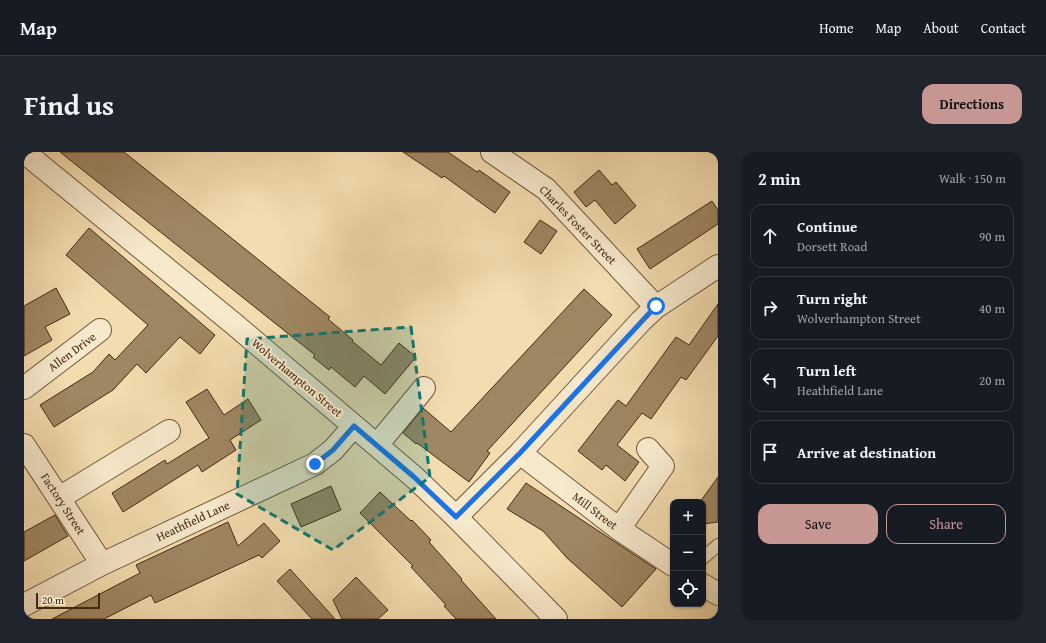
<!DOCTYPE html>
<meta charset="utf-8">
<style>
body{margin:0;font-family:"Gentium Book Plus",serif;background:#20242c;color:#f1f3f6}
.controls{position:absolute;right:12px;bottom:12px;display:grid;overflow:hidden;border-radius:8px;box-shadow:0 1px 3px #0004}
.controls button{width:36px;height:36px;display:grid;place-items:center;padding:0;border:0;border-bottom:1px solid #363941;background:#171b24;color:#f1f3f6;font:20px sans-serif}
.scale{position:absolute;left:12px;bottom:10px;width:64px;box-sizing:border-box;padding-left:4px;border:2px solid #43290f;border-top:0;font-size:11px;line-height:14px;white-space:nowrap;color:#43290f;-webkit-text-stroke:3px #f7e9cc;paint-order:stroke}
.stop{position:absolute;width:12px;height:12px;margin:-9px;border:3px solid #1a73e8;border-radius:50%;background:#fff}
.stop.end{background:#1a73e8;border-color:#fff;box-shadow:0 1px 4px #0008}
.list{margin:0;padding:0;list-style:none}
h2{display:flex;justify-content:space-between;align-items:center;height:52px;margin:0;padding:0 16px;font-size:17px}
h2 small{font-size:13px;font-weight:400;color:#9ea1a6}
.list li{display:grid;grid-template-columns:26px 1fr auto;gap:12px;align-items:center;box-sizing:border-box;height:64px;margin:0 8px 8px;padding:0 8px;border:1px solid #363941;border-radius:12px}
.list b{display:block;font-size:15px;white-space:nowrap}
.list p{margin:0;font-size:13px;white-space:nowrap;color:#9ea1a6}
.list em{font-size:13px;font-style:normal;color:#9ea1a6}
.actions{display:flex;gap:8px;padding:12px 16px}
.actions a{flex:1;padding:9px 0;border:1px solid #c59692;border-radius:12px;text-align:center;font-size:14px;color:#c59692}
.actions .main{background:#c59692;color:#111}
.icon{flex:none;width:22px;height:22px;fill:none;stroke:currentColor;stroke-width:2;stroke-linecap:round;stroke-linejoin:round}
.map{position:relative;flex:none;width:694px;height:467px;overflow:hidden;border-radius:12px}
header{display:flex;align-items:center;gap:24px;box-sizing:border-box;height:56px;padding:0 20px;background:#171b24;border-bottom:1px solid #363941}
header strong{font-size:19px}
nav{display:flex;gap:22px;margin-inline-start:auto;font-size:14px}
.intro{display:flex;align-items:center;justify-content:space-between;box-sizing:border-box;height:96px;padding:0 24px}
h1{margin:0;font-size:28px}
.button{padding:10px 18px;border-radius:12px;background:#c59692;color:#111;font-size:14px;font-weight:700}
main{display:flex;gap:24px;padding:0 24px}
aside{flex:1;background:#171b24;border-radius:12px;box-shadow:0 1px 3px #0004}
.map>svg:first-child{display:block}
</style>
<header>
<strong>Map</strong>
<nav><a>Home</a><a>Map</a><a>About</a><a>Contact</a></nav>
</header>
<div class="intro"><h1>Find us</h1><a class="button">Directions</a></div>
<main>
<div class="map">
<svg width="694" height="467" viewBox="0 0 694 467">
<rect width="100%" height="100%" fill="#f3ddb0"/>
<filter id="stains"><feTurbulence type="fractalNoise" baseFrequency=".005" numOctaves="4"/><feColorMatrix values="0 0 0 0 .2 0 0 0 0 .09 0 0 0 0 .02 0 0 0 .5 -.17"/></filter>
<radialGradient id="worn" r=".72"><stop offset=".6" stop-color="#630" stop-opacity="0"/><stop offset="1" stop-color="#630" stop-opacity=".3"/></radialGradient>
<path fill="#9f8763" stroke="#43290f" d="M 36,0 L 100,0 L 306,165 L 304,167 L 329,188 L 328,189 L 357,213 L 375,191 L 392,205 L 361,242 L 340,224 L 331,235 L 307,215 L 305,218 L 289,205 L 291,203 Z
M 379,0 L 424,0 L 453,20 L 455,18 L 486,40 L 471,61 L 420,24 L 418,26 Z
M 575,18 L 588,33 L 592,30 L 612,54 L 591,72 L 571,48 L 562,55 L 550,40 Z
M 688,49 L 694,58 L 694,72 L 626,117 L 613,97 Z
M 516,68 L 533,79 L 517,102 L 500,90 Z
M 65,76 L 191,183 L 176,202 L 156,185 L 122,221 L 113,212 L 89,238 L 30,275 L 16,253 L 69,220 L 85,202 L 91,208 L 124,173 L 42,103 Z
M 32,136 L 46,162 L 21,175 L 28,188 L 0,204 L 0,154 Z
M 560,137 L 588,163 L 463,299 L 466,301 L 445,330 L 393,291 L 392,292 L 379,281 L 399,256 L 427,280 Z
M 694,152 L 694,184 L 662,228 L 657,225 L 627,267 L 618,261 L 593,293 L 615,310 L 601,329 L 582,313 L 578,318 L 554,299 L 594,248 L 602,254 L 652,185 L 665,193 Z
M 183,237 L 200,263 L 224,247 L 237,268 L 206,288 L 212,298 L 178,320 L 174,313 L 99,360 L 88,341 L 141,308 L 143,312 L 185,286 L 162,250 Z
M 694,325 L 694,370 L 679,372 L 679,350 L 676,350 Z
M 502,331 L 632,417 L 598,455 L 543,406 L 519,379 L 483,357 Z
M 307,334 L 317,358 L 277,375 L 267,352 Z
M 356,340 L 387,369 L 388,368 L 407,388 L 405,390 L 438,427 L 437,428 L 472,467 L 432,467 L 420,454 L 422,453 L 387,415 L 389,414 L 336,361 Z
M 31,363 L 44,384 L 0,409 L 0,380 Z
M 204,370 L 214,394 L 240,371 L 256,389 L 238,406 L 235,403 L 131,451 L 127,443 L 80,467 L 28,467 L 116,421 L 112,413 Z
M 266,417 L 311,467 L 288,467 L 253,429 Z
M 332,425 L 364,458 L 354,467 L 318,467 L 309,448 Z"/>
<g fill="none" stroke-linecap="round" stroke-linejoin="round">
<defs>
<path id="service" d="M 679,406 L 694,393"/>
<path id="minor" d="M 468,0 L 522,37 L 632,155
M 0,236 L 76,178
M 0,293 L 78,412
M 353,293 L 400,236
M 496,301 L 595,377 L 649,413
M 35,346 L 145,279
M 432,365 L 496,301 L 617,169 L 632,155 L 694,114
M 595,377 L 639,314 L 624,297
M 679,433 L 694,442
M 0,453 L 78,412 L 291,312 L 309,298 L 330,274"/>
<path id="tertiary" d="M 0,0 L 210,172 L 390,325 L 432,365 L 532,467"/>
</defs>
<use href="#service" stroke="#6f5637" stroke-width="14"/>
<use href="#minor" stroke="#6f5637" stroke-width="24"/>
<use href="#tertiary" stroke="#6f5637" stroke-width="24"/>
<use href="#service" stroke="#f7e9cc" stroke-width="12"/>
<use href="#minor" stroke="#f7e9cc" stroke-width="22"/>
<use href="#tertiary" stroke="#f7e9cc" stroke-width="22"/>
</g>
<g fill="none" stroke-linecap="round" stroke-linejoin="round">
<path stroke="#1a73e8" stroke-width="5" d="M 291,312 L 309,298 L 330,274 L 390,325 L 432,365 L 496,301 L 632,154"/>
</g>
<path fill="#0f766e" fill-opacity="0.2" stroke="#0f766e" stroke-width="3" stroke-dasharray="8 5" stroke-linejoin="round" d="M 387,175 L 406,325 L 309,398 L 213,342 L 223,187 Z"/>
<g text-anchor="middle" stroke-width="4" stroke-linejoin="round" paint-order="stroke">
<g font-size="12" fill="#43290f" stroke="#f7e9cc">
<text transform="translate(554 73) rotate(46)" y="4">Charles Foster Street</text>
<text transform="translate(48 200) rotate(-37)" y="4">Allen Drive</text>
<text transform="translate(273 226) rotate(40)" y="4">Wolverhampton Street</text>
<text transform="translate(39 352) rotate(57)" y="4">Factory Street</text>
<text transform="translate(571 359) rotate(37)" y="4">Mill Street</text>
<text transform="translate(169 369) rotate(-25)" y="4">Heathfield Lane</text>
</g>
</g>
<rect width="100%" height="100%" filter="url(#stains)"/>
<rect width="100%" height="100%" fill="url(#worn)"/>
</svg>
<div class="controls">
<button>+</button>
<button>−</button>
<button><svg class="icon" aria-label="locate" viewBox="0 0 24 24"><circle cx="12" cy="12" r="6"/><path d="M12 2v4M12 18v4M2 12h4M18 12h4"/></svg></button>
</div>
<div class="scale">20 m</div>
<div class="stop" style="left:632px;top:154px"></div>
<div class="stop end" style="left:291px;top:312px"></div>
</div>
<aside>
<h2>2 min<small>Walk · 150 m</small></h2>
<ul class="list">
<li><svg class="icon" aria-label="ahead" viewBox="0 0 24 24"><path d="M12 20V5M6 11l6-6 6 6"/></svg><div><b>Continue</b><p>Dorsett Road</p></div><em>90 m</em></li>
<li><svg class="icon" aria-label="right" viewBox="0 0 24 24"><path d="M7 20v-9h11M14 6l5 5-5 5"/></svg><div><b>Turn right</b><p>Wolverhampton Street</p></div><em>40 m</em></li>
<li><svg class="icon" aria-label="left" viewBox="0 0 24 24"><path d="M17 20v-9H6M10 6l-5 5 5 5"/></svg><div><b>Turn left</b><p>Heathfield Lane</p></div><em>20 m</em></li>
<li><svg class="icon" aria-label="arrive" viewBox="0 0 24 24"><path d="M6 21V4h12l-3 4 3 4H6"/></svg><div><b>Arrive at destination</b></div></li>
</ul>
<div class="actions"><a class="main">Save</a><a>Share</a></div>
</aside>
</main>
